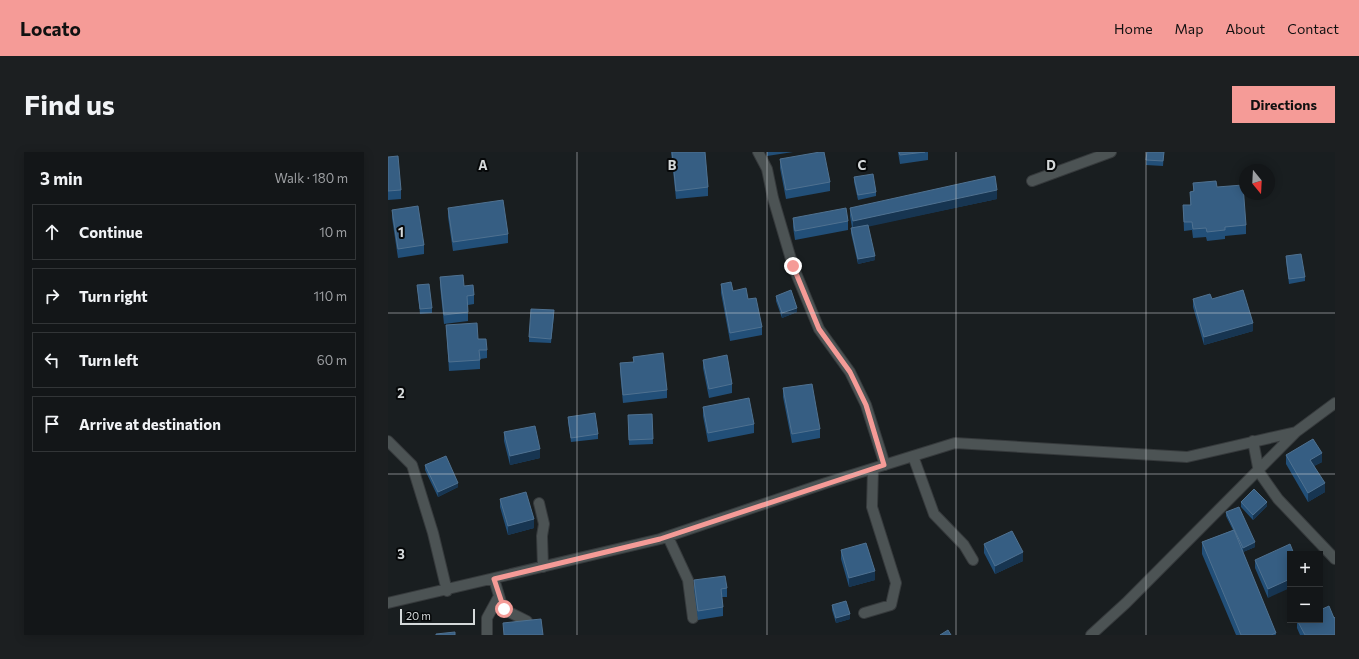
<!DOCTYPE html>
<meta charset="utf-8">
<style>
body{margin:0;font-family:Commissioner,sans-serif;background:#1c1f21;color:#f1f3f6}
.controls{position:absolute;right:12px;bottom:12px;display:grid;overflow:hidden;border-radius:0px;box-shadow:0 2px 10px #0003}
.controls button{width:36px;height:36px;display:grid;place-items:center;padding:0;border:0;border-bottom:1px solid #323537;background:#131618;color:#f1f3f6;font:20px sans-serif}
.compass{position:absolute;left:851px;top:12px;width:36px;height:36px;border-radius:50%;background:#131618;box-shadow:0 2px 10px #0003;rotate:162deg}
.scale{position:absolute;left:12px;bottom:10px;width:75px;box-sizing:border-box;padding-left:4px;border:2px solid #d5d9da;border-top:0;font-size:11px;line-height:14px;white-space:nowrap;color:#d5d9da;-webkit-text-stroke:3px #060809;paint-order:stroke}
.stop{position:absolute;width:12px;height:12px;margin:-9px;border:3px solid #f59b97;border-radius:50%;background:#fff}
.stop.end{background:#f59b97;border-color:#fff;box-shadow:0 1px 4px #0008}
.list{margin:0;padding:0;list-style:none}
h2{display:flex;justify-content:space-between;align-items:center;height:52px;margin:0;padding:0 16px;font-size:17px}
h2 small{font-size:13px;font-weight:400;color:#9d9fa2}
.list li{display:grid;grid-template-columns:26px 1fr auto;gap:12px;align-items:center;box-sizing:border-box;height:56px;margin:0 8px 8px;padding:0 8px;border:1px solid #323537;border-radius:0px}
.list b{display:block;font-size:15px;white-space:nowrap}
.list em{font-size:13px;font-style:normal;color:#9d9fa2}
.icon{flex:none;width:22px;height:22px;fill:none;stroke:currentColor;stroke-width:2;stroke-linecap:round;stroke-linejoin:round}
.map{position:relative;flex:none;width:947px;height:483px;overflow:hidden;border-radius:0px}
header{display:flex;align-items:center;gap:24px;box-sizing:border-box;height:56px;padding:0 20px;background:#f59b97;color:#111}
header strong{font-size:19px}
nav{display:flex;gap:22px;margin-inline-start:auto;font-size:14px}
.intro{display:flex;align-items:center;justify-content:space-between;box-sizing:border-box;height:96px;padding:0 24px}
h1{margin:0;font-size:28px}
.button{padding:10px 18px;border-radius:0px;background:#f59b97;color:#111;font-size:14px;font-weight:700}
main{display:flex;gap:24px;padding:0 24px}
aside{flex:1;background:#131618;border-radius:0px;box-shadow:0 2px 10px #0003}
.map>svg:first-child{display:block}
</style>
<header>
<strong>Locato</strong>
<nav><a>Home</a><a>Map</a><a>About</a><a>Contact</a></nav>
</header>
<div class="intro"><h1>Find us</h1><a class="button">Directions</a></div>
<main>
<aside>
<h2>3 min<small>Walk · 180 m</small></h2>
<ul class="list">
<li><svg class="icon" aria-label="ahead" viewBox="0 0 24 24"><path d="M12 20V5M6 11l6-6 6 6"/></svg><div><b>Continue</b></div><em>10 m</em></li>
<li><svg class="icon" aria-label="right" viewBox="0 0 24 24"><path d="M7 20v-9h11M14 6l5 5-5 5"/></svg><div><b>Turn right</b></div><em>110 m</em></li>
<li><svg class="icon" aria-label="left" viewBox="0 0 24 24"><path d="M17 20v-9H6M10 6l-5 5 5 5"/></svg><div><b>Turn left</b></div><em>60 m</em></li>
<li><svg class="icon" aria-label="arrive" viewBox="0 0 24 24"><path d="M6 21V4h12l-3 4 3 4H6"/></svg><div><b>Arrive at destination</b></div></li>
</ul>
</aside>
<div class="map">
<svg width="947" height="483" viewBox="0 0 947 483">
<rect width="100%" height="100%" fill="#191e20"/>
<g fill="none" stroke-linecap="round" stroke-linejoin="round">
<defs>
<path id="minor" d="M 370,0 L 379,17 L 385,46 L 405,114 L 431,177 L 462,220 L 478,253 L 497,313
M 644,29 L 723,0
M 0,289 L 24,313 L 45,381 L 59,439
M 865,289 L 871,320 L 890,347 L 947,407
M 525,304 L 546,362 L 576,393 L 585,408
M 151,351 L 156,372 L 154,384 L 155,415
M 280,385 L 300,428 L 305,466
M 106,427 L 115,457 L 139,469
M 0,451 L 272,387 L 438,331 L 567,291 L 799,305 L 908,280
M 476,461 L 503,453 L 508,431 L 484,355 L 485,317
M 99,483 L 99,466 L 111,444
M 703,483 L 738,451 L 908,280 L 947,251"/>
</defs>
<use href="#minor" stroke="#363a3c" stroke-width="12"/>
<use href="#minor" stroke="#4c5354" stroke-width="10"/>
</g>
<path fill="#224f78" d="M 283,0 L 317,0 L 320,35 L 320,44 L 288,47 Z
M 379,0 L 405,0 L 379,4 Z
M 510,0 L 540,0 L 540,8 L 512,12 Z
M 759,0 L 776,0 L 775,14 L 758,13 Z
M 0,5 L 13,38 L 13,47 L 0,48 Z
M 392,7 L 442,30 L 442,39 L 398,47 L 392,16 Z
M 466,25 L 488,40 L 488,44 L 470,48 L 466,30 Z
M 805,31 L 829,35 L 858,73 L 858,82 L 837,84 L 837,87 L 819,89 L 818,85 L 805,86 L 804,78 L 796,79 L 795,53 L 802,53 L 802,40 L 805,40 Z
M 609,47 L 480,74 L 487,108 L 470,112 L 463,81 L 463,76 L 464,76 L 462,64 L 462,56 Z
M 60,56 L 120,82 L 120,91 L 65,99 L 60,65 Z
M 4,58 L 36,93 L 36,102 L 10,106 L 4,66 Z
M 405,66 L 460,69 L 460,78 L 407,88 L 405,75 Z
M 898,104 L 917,125 L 917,129 L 901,132 L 898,109 Z
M 52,125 L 86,143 L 86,152 L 80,153 L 80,169 L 56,172 L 52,134 Z
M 333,132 L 360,147 L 374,175 L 374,183 L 342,189 L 333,141 Z
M 29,133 L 44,156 L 44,161 L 32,162 Z
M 388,144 L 409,160 L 394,166 L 388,149 Z
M 805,147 L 824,147 L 865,179 L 816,193 L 805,155 Z
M 166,163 L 163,191 L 141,190 L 141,185 Z
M 58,173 L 90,187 L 99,198 L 99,206 L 92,207 L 92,217 L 61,219 Z
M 245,205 L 279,238 L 279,246 L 235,251 L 232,220 L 232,211 L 245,210 Z
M 315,208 L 344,232 L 344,241 L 321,246 L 315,216 Z
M 395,236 L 432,277 L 432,286 L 404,291 L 395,245 Z
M 315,255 L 366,272 L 366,281 L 320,290 L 315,264 Z
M 264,262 L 265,292 L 241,293 L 240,268 Z
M 180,265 L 210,282 L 210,287 L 183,290 L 180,270 Z
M 116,280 L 152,306 L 122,313 L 116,289 Z
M 898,303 L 934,310 L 926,314 L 937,340 L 920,350 L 898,312 Z
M 37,313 L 70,335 L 50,345 L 37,318 Z
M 112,347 L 146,376 L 120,383 L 112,355 Z
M 853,350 L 879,354 L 865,368 L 853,355 Z
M 838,360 L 867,395 L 855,400 L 888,483 L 848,483 L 814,402 L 814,390 L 845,378 L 838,364 Z
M 596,392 L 635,409 L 607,422 L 596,401 Z
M 453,398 L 487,428 L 461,435 L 453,407 Z
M 906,402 L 880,446 L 867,416 L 867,408 Z
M 306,428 L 339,436 L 339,445 L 334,445 L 335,455 L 335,464 L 310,468 L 306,437 Z
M 444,453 L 462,467 L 448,471 L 444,458 Z
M 909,468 L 947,483 L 912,483 L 909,476 Z"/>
<path fill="#173551" d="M 609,38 L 609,47 L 465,78 L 465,69 Z
M 487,104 L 487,108 L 470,112 L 470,107 Z
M 409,156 L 409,160 L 394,166 L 394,161 Z
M 865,171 L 865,179 L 816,193 L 816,185 Z
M 152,297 L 152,306 L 122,313 L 122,304 Z
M 934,301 L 934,310 L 922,316 L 922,308 Z
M 70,331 L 70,335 L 50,345 L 50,340 Z
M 937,331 L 937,340 L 920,350 L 920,341 Z
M 879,350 L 879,354 L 865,368 L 865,363 Z
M 146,367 L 146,376 L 120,383 L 120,374 Z
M 867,390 L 867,395 L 855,400 L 855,396 Z
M 635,400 L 635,409 L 607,422 L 607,414 Z
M 487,419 L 487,428 L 461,435 L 461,426 Z
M 902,427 L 902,436 L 880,446 L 880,437 Z
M 462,462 L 462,467 L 448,471 L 448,466 Z"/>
<path fill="#365e83" stroke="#4f7190" d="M 284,0 L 317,0 L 320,35 L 288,39 Z
M 432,0 L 436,0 L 442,30 L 398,38 L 392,7 Z
M 511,0 L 537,0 L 512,3 Z
M 759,0 L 776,0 L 775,9 L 758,8 Z
M 10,4 L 13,38 L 0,39 L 0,5 Z
M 485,22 L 488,40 L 470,43 L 466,25 Z
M 607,24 L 609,38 L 465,69 L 462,56 Z
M 828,29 L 829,35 L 855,33 L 858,73 L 837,75 L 837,78 L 819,80 L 818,76 L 805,77 L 804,70 L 796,70 L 795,53 L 803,53 L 802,40 L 806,39 L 805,31 Z
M 115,48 L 120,82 L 65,90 L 60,56 Z
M 30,54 L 36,93 L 10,97 L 4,58 Z
M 458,56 L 460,69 L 407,79 L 405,66 Z
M 480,73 L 487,104 L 470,107 L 463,76 Z
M 913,102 L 917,125 L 901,127 L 898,104 Z
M 75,123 L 76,134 L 85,133 L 86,143 L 79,144 L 80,160 L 56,163 L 52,125 Z
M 343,130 L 345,139 L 358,136 L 360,147 L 368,146 L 374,175 L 342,181 L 333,132 Z
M 41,132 L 44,156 L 32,157 L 29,133 Z
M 403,138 L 409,156 L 394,161 L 388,144 Z
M 855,138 L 865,171 L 816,185 L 805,147 L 822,142 L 824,147 Z
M 143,157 L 166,158 L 163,187 L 141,185 Z
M 89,171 L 90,187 L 98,187 L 99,198 L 91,198 L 92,208 L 61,210 L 58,173 Z
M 275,201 L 279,238 L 235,243 L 232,211 L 246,210 L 245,205 Z
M 339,203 L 344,232 L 321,237 L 315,208 Z
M 424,232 L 432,277 L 404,282 L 395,236 Z
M 361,246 L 366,272 L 320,281 L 315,255 Z
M 207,261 L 210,282 L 183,286 L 180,265 Z
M 264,262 L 265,287 L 241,288 L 240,263 Z
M 147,274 L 152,297 L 122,304 L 116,280 Z
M 925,287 L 934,301 L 922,308 L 937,331 L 920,341 L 898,303 Z
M 58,304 L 70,331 L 50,340 L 37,313 Z
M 866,337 L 879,350 L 865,363 L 853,350 Z
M 138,340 L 146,367 L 120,374 L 112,347 Z
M 851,355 L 867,390 L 855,396 L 838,360 Z
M 846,378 L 888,481 L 883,483 L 853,483 L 814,390 Z
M 624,379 L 635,400 L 607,414 L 596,392 Z
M 478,391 L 487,419 L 461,426 L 453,398 Z
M 902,392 L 906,402 L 902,402 L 902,427 L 880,437 L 867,408 Z
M 337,424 L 339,436 L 333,437 L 335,455 L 310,459 L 306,428 Z
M 458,449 L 462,462 L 448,466 L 444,453 Z
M 941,454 L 946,466 L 947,465 L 947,483 L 917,483 L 909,468 L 932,468 L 932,458 Z
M 153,467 L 155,483 L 116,483 L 115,471 Z
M 560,478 L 563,483 L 552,483 Z
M 67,480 L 67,483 L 48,483 L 48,482 Z"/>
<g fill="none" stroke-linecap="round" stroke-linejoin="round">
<path stroke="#f59b97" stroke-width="5" d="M 116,457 L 106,427 L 272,387 L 496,313 L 478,253 L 462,220 L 431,177 L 405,114"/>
</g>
<path fill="none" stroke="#d5d9da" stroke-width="1" stroke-opacity="0.55" d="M 189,0 L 189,483M 379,0 L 379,483M 568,0 L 568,483M 758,0 L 758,483M 0,161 L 947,161M 0,322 L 947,322"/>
<g font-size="13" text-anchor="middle" font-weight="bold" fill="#d5d9da" stroke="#060809" stroke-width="4" stroke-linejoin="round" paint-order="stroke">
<text x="95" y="18">A</text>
<text x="284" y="18">B</text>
<text x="474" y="18">C</text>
<text x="663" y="18">D</text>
<text x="13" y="85">1</text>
<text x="13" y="246">2</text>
<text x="13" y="407">3</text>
</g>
</svg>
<div class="controls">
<button>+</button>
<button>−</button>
</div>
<svg class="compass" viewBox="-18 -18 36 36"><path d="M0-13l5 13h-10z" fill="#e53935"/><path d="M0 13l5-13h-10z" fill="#9d9fa2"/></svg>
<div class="scale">20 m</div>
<div class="stop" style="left:116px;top:457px"></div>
<div class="stop end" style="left:405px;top:114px"></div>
</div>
</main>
